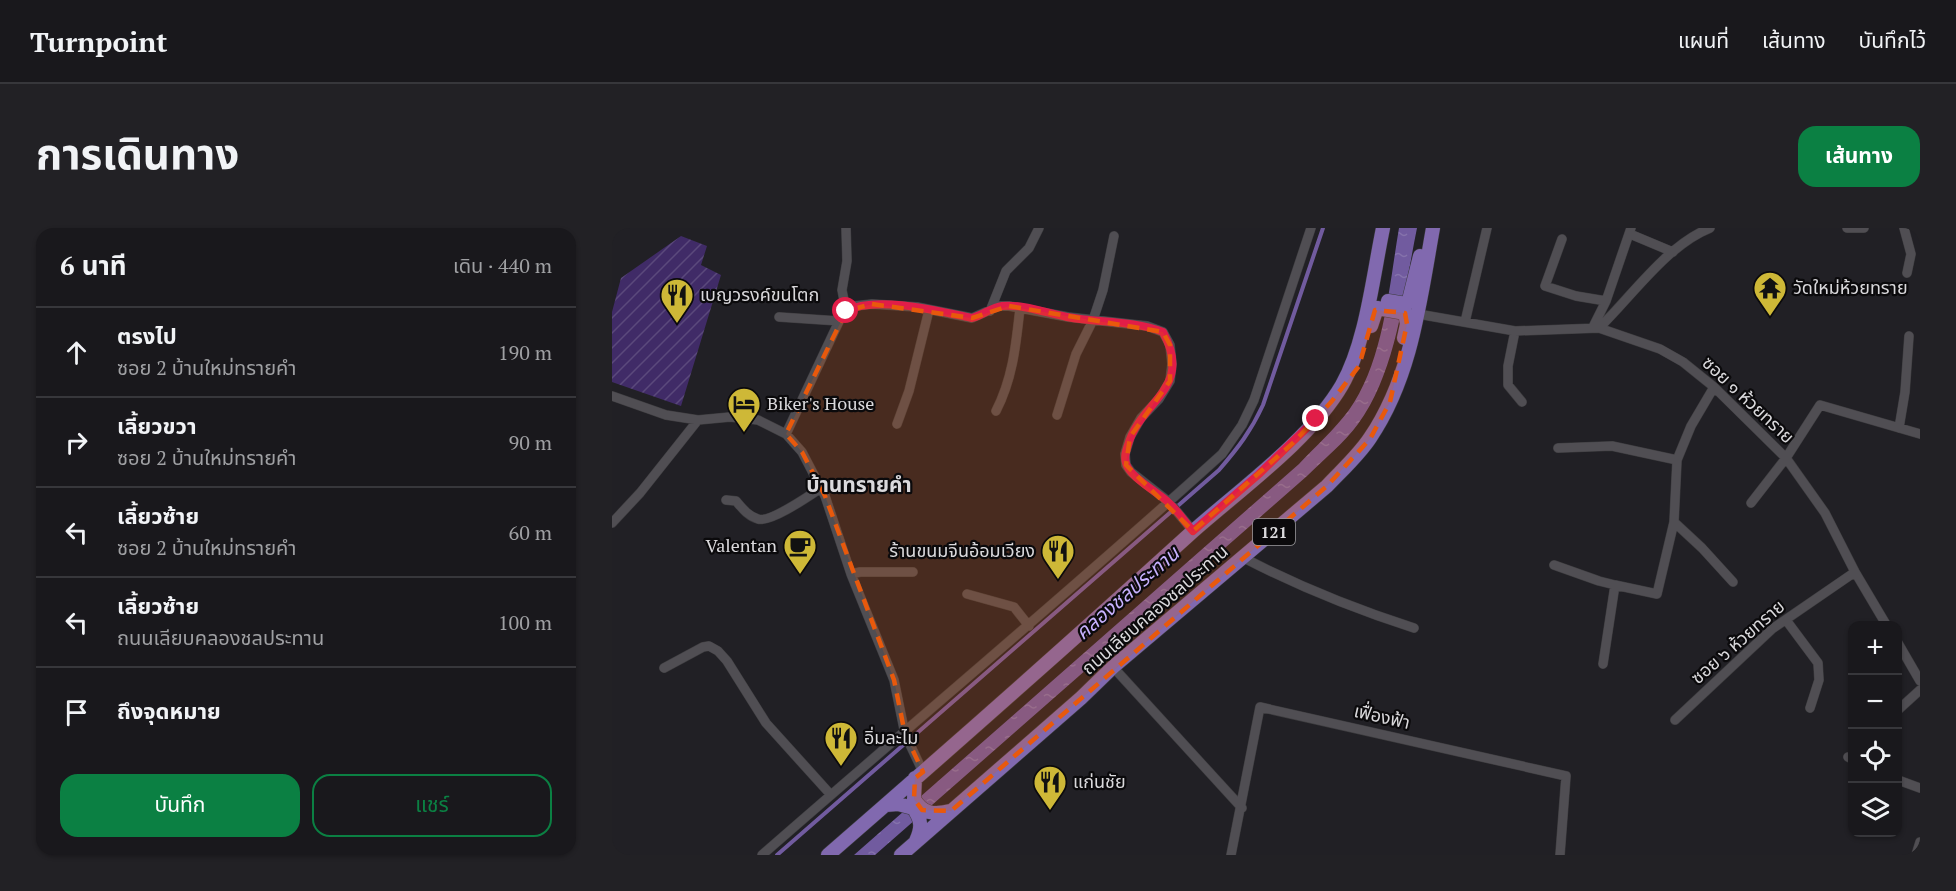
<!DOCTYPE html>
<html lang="th">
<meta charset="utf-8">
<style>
body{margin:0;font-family:"PT Serif","Noto Sans Thai",serif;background:#222125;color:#f1f3f6}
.controls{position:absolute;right:18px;bottom:18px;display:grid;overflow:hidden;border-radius:12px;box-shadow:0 2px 4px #0004}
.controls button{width:54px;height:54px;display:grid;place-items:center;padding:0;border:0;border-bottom:2px solid #37373b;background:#19181c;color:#f1f3f6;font:30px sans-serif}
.stop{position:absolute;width:18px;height:18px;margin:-14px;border:4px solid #e11d48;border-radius:50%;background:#fff}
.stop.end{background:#e11d48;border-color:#fff;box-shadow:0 2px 6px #0008}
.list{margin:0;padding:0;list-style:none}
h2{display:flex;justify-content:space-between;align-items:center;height:78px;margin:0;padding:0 24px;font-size:26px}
h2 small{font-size:20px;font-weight:400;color:#9fa0a3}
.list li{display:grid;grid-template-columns:39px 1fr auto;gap:18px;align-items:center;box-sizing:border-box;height:90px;padding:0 24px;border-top:2px solid #37373b}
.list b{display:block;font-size:22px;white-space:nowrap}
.list p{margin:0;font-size:20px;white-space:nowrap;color:#9fa0a3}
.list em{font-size:20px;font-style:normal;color:#9fa0a3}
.actions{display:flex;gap:12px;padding:18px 24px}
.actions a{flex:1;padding:14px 0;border:2px solid #0b8043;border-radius:18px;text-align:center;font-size:21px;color:#0b8043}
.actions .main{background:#0b8043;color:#fff}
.icon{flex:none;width:33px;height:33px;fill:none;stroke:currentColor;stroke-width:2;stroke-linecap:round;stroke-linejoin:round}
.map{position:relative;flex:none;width:1308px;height:627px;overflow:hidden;border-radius:18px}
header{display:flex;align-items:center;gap:36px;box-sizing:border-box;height:84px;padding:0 30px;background:#19181c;border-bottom:2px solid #37373b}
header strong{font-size:28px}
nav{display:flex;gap:33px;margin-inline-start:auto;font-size:21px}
.intro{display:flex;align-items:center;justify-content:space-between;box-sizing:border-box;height:144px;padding:0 36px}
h1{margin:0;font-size:42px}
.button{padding:15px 27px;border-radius:18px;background:#0b8043;color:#fff;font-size:21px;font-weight:700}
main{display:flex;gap:36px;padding:0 36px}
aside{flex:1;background:#19181c;border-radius:18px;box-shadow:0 2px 4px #0004}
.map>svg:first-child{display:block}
</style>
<header>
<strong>Turnpoint</strong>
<nav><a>แผนที่</a><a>เส้นทาง</a><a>บันทึกไว้</a></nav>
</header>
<div class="intro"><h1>การเดินทาง</h1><a class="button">เส้นทาง</a></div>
<main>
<aside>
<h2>6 นาที<small>เดิน · 440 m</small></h2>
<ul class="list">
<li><svg class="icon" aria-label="ahead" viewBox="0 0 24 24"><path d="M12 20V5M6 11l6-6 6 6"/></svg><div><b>ตรงไป</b><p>ซอย 2 บ้านใหม่ทรายคำ</p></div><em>190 m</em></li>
<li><svg class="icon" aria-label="right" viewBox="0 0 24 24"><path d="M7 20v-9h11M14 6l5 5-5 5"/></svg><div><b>เลี้ยวขวา</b><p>ซอย 2 บ้านใหม่ทรายคำ</p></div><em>90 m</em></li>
<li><svg class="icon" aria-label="left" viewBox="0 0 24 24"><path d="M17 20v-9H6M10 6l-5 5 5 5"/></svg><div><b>เลี้ยวซ้าย</b><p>ซอย 2 บ้านใหม่ทรายคำ</p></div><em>60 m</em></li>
<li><svg class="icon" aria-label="left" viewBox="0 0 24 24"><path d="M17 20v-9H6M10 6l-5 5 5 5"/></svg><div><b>เลี้ยวซ้าย</b><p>ถนนเลียบคลองชลประทาน</p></div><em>100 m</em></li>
<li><svg class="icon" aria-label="arrive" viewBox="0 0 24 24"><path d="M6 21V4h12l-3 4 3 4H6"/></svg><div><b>ถึงจุดหมาย</b></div></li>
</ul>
<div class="actions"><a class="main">บันทึก</a><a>แชร์</a></div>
</aside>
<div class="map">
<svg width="1308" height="627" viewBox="0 0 1308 627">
<defs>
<pattern id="garden-furrows" width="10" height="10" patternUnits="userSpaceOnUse" patternTransform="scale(1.5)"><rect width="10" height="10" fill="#402b67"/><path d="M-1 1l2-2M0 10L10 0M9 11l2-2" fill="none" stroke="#5b497c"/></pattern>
<pattern id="water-ripples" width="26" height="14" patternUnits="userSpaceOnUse" patternTransform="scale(1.5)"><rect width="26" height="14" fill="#715b9f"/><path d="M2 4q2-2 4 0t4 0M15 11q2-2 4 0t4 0" fill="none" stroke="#8572ac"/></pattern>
</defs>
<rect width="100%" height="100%" fill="#212025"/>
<path fill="url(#garden-furrows)" d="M 69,8 L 95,18 L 89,37 L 109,47 L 69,178 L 0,154 L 0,84 L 9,50 Z"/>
<path fill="url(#water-ripples)" d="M 787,0 L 805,0 C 792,63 785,143 746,196 C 733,214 711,232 695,248 L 263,627 L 242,627 L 687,236 C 703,219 723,201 737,182 C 772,133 777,58 787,0 Z"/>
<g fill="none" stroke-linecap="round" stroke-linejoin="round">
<path stroke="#715b9f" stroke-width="4" d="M 165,627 L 607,242 C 626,220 639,203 651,177 L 711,0"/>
<defs>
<path id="street" d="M 234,0 L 235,33 L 230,62 L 234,83
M 1235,0 L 1252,0
M 1292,0 L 1299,26 L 1295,45
M 1018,6 L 1061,24
M 950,11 L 933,58 L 964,68 L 994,73
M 378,83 L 394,43 L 417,20 L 427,0
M 806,86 L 903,103 L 987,100 L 1048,121 L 1071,134 L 1102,159 L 1174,230 L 1213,285 L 1243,344 L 1275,398
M 167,89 L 227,93
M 853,94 L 875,0
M 981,99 L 994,73 L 1019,0
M 987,100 C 1020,68 1055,17 1098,0
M 903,103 L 896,138 L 896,157 L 910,174
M 0,168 L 54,187 L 86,192 L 118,189 L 146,192 L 174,206 L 190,224 L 213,268 L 239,346 L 282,452 L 293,506 L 311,544
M 384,183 C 401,150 404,116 408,80
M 445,187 L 464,126 L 481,92 L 491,62 L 502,8
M 285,196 L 297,163 L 317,82
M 1287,200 L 1293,164 L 1297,108
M 174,206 L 230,87 L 243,78 L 260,76 L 305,79 L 360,90 L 387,78 L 397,78 L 456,89 L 535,98 L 551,104 L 558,117 L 560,136 L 558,153 L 547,171 L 529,190 L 518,209 L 513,226 L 514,237 L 519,244 L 557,274 L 581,303
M 946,220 L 1000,218 L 1065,232
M 114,272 L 124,273 C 130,280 136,288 146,291 C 158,295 197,268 209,260
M 1139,275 L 1174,230 L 1208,177 L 1308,206
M 1062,294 L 1090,320 L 1121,354
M 0,295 L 28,265 L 86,192
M 632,330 C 686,358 743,381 802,400
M 942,337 L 987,353 L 1003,357
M 239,346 L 248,344 L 301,344
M 355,366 L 402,379 L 417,398
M 1174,392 L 1206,435 L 1207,452 L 1198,480
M 1286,415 L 1308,453
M 991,436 L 1003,357 L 1045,366 L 1062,294 L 1065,232 L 1079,198 L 1102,159
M 501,439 L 630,580
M 52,440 L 91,419 L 97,418 L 106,423 L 115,433 L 154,495 L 219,567
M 1286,482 L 1308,462
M 1063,492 L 1160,401 L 1243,344
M 1236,529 L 1240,531
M 1286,552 L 1308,560
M 150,627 C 303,493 459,363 610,226 L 630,197 L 642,172 L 699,0
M 619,627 L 648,479 L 954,548 L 948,627
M 1304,627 L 1308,614"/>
<path id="primary" d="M 776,73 L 794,76 L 797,72 L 808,28
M 759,98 L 765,80 L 793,85 L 795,96 L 792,110
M 303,550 L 302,571 C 311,586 322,587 338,583
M 274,577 L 286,576 L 301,580 C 310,592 310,600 304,613
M 216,627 C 338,521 459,414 579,305 C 626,263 698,212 730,157 C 754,115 761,48 771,0
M 289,627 L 469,470 L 501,439 L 715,258 C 729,243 746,228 758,210 C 800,148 808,72 821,0"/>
</defs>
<use href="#street" stroke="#3d3c3f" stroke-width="10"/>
<use href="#primary" stroke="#3d3c3f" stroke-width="15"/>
<use href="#street" stroke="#504e53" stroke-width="9"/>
<use href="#primary" stroke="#8169af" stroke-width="14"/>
</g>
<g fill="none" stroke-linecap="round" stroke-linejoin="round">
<path stroke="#e11d48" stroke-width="8" d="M 234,83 C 264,67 327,83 360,90 C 371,87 380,79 390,78 C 411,76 434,85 455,89 C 487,95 520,92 551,104 C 582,161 529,172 516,217 C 514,223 512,229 514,235 C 517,249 547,265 557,275 C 566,283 573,294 581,303 L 647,246 L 704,191"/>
</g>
<path fill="#e8590c" fill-opacity="0.2" stroke="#e8590c" stroke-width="4.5" stroke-dasharray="12 8" stroke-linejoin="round" d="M 260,76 L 360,90 L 397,78 L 551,104 L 558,117 L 558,153 L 518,209 L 514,237 L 581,303 L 682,214 L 720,173 L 747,138 L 763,82 L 793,85 L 795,96 L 778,174 L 758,211 L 715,258 L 339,583 L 310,582 L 302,571 L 303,550 L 311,544 L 293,506 L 282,452 L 213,268 L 190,224 L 174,206 L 234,83 Z"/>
<defs>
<symbol id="temple-pin" viewBox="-11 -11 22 30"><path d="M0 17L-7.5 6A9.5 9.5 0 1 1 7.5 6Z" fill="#ceb837" stroke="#0b0a0c"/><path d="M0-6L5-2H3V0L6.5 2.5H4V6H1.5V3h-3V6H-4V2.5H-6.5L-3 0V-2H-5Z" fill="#111"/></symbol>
<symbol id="restaurant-pin" viewBox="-11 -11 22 30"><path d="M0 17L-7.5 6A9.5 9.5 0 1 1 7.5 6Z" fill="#ceb837" stroke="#0b0a0c"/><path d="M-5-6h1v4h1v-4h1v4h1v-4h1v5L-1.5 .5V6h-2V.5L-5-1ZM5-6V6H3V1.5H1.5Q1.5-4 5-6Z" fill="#111"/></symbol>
<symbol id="hotel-pin" viewBox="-11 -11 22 30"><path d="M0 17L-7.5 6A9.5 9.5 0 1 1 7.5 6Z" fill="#ceb837" stroke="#0b0a0c"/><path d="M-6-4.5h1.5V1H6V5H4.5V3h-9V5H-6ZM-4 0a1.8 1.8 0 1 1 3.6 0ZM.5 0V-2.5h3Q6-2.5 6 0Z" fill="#111"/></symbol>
<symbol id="cafe-pin" viewBox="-11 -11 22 30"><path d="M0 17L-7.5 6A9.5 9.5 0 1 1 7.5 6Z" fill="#ceb837" stroke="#0b0a0c"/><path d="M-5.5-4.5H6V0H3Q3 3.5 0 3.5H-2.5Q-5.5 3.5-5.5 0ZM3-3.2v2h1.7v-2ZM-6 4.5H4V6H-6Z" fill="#111"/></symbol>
</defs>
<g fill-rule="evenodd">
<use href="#temple-pin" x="1139" y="41" width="38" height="52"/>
<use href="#restaurant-pin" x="46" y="48" width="38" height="52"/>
<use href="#hotel-pin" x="113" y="157" width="38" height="52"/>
<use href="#cafe-pin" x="169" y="299" width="38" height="52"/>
<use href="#restaurant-pin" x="427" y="304" width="38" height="52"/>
<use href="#restaurant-pin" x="210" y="491" width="38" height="52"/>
<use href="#restaurant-pin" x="419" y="535" width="38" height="52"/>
</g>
<g text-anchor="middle" stroke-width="4.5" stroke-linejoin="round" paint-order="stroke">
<rect fill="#0b0a0c" stroke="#9c9b9e" stroke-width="1.5" x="641" y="291" width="42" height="26" rx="4.5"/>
<g font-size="16" font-weight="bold" fill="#dad9dc">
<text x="662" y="310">121</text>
</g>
<g font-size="18" fill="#dad9dc" stroke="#0b0a0c" text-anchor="start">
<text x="1181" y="66">วัดใหม่ห้วยทราย</text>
<text x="88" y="73">เบญวรงค์ขนโตก</text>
<text x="155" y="182">Biker's House</text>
<text x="165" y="324" text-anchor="end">Valentan</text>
<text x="423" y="329" text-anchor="end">ร้านขนมจีนอ้อมเวียง</text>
<text x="252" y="516">อิ่มละไม</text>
<text x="461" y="560">แก่นชัย</text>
</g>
<g font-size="18" fill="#dad9dc" stroke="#0b0a0c">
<text transform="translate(1136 172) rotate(43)" y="6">ซอย ๑ ห้วยทราย</text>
<text transform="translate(543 382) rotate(-41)" y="6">ถนนเลียบคลองชลประทาน</text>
<text transform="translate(1126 414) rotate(-41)" y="6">ซอย ๖ ห้วยทราย</text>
<text transform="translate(770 489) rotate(13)" y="6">เฟื่องฟ้า</text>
</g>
<g font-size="20" font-style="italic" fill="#c7b1fe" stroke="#0b0a0c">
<text transform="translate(515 365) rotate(-41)" y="7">คลองชลประทาน</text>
</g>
<g font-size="21" font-weight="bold" fill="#dad9dc" stroke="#0b0a0c">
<text x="247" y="264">บ้านทรายคำ</text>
</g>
</g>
</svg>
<div class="controls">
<button>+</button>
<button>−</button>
<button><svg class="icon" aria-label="locate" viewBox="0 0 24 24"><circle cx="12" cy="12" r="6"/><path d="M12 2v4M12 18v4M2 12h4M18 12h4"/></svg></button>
<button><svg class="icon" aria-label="layers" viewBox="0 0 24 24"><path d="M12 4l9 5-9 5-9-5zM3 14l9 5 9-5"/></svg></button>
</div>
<div class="stop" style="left:234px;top:83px"></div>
<div class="stop end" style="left:704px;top:191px"></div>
</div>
</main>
